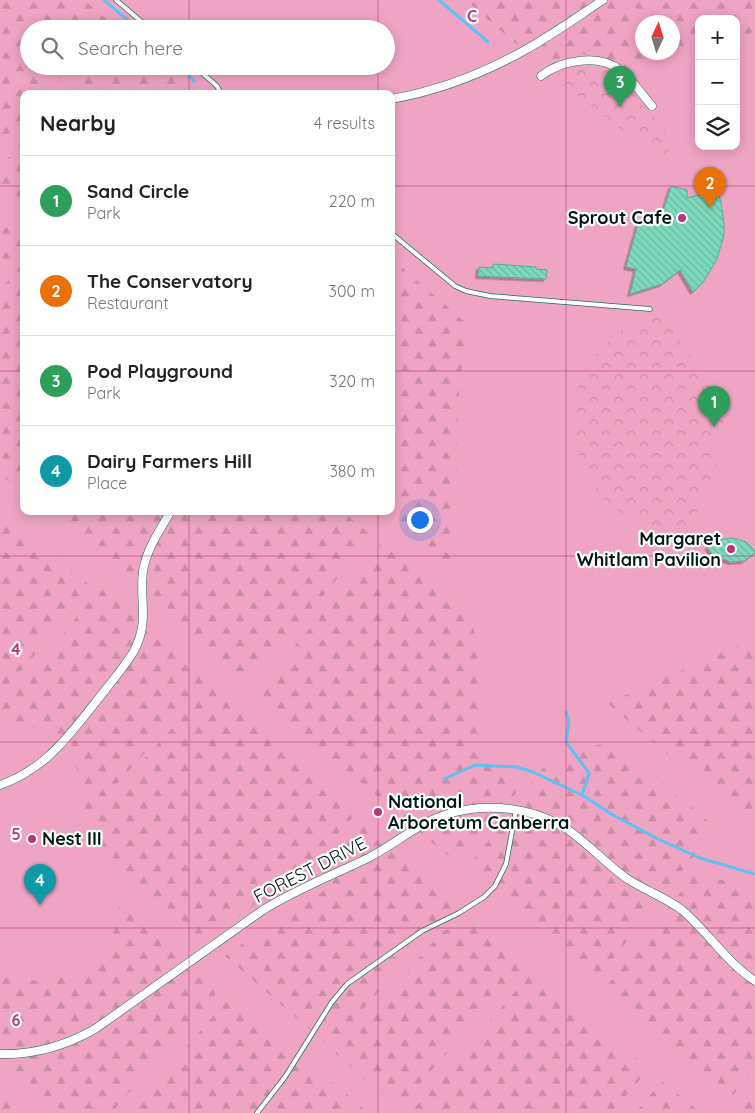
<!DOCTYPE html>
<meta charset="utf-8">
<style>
body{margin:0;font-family:Quicksand,sans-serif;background:#f2f2f2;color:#222}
.controls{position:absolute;right:15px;top:15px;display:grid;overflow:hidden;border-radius:10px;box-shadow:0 2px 12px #0003}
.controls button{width:45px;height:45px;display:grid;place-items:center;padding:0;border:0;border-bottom:1px solid #e0e0e0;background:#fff;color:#222;font:25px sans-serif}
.compass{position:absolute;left:635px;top:15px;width:45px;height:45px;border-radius:50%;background:#fff;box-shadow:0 2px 12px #0003;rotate:4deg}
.you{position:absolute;left:419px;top:519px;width:18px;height:18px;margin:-12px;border:4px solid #fff;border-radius:50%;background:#1a73e8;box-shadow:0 0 0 8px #1a73e833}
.badge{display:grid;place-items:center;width:32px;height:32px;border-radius:50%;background:#b8347b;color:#fff;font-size:16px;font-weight:700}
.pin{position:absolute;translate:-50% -41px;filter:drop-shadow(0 1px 2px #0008)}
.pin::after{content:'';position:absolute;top:26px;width:18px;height:15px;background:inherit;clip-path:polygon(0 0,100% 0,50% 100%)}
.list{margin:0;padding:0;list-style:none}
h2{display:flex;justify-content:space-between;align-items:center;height:65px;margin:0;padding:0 20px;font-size:21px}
h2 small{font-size:16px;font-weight:400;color:#767676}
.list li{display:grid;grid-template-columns:32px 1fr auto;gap:15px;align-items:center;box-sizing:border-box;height:90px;padding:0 20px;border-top:1px solid #e0e0e0}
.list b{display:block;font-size:19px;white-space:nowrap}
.list p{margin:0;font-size:16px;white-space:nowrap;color:#767676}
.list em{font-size:16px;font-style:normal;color:#767676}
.icon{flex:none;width:28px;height:28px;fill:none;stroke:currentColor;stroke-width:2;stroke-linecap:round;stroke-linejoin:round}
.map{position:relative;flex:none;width:755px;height:1113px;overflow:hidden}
.search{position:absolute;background:#fff;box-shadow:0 2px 12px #0003;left:20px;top:20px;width:375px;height:55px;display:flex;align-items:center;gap:12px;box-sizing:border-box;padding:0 18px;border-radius:28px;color:#767676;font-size:19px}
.panel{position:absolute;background:#fff;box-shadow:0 2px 12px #0003;left:20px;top:90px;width:375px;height:425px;border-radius:10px}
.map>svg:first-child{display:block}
</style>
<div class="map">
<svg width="755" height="1113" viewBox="0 0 755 1113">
<defs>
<pattern id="forest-firs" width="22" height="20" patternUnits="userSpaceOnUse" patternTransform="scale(1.25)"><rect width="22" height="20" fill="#efa4c4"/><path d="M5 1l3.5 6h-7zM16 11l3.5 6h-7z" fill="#cb8da7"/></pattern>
<pattern id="park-crowns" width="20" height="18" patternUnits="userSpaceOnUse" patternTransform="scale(1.25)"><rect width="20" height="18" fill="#efa4c4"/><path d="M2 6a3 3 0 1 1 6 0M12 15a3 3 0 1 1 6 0" fill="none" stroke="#cb8da7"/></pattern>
<pattern id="building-back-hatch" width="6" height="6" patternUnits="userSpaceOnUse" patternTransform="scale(1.25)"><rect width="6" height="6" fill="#7dd9bc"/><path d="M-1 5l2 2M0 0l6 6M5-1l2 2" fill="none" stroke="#6abaa1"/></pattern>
<filter id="shadow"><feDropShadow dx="-2.5" dy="2.5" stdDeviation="0" flood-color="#0004"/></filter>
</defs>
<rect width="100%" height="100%" fill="#9ffbde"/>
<path fill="#efa4c4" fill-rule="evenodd" d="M 0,0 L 755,0 L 755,1113 L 0,1113 ZM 699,19 L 736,19 L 736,146 L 699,146 ZM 642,22 L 672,22 L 672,52 L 642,52 ZM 29,29 L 386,29 L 386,66 L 29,66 ZM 24,94 L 391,94 L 391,511 L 24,511 Z"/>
<path fill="url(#forest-firs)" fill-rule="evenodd" d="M 0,0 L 84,0 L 109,21 L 102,29 L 29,29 L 29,66 L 71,66 L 48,94 L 24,94 L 24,123 L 0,151 Z
M 465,0 L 755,0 L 755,28 L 736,53 L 736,19 L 699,19 L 699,50 L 676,52 L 623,69 L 580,53 L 566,54 L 550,65 L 514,42 ZM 642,22 L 672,22 L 672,52 L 642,52 Z
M 82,66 L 163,66 L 195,94 L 60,94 Z
M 24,139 L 24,204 L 0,182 L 0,168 Z
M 0,222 L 24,242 L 24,256 L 0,284 Z
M 391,258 L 466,323 L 458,404 L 455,573 L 380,511 L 391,511 Z
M 24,262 L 24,494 L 0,474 L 0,290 Z
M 0,509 L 92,587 L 0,696 Z
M 45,511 L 87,511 L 69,532 Z
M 91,511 L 342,511 L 373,537 L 246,685 L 72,534 Z
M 382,543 L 470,616 L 481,657 L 477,752 L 512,776 L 516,793 L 459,865 L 255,693 Z
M 101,588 L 210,681 L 87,817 C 84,801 83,782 76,767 C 62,733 33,725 0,720 L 0,709 Z
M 755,638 L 755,828 L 607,703 Z
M 211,686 L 357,813 L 340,830 L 326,866 L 273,892 L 204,941 L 97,844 L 88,820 Z
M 612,740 L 716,828 L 594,983 L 466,870 L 547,763 Z
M 362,817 L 457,902 L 330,1047 L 225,956 L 290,910 L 323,892 L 341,844 L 348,831 Z
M 695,874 L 755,887 L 755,1070 L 733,1095 L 602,992 Z
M 119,904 L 221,988 L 111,1113 L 65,1113 L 0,1058 L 0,975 C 32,987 87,980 107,948 C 115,934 117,920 119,904 Z
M 457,925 L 480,926 L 525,965 L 398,1108 L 335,1053 L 442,932 Z
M 533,971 L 649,1069 L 611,1113 L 410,1113 Z
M 231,996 L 369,1113 L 128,1113 Z
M 662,1081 L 701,1113 L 635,1113 Z
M 755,1083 L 755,1113 L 737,1113 L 732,1109 Z
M 0,1087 L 29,1113 L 0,1113 Z"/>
<path fill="url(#park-crowns)" d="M 589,65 L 601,67 L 621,77 L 670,136 L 668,139 L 671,143 L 666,164 L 554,77 L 568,68 Z
M 658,309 L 724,403 L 707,410 L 707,413 L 723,414 L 728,422 L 726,437 L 721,440 L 711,442 L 711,446 L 724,447 L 689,532 C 665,531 641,526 620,512 C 573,479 558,411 590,363 C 607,337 632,323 658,309 Z"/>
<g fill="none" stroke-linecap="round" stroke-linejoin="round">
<path stroke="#5cc3f4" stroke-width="3" d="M 104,0 L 138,29
M 439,0 L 488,42
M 179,66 L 194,81
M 566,712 L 569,722 L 566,742 L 589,773 L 582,795
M 444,779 L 475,765 L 517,767 L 533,772 L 582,795 L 613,815 L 658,839 L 700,858 L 755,874"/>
</g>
<path fill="url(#building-back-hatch)" stroke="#54b196" filter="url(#shadow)" d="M 671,186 L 687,190 L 687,198 L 717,190 L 721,202 L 724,224 L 724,235 L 717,259 L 704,281 L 693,292 L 680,270 L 662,284 L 630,294 L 636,269 L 626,267 L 638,224 L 647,226 L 648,222 L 651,223 L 665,206 Z
M 494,264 L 536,267 L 536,269 L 547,270 L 546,279 L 478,276 L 479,267 L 492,268 Z
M 733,538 L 746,542 L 755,551 L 755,553 L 744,561 L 731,562 L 713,555 L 707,547 L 717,540 Z"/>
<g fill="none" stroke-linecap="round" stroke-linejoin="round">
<defs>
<path id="lane" d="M 116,0 L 150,29
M 194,66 L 217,86 L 221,94
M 391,233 L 455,286 L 466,291 L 490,296 L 650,309
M 257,1113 L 285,1077 L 332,1002 L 347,984 L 422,931 L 459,913 L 484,897 L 495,886 L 506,864 L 516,810"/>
<path id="street" d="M 541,76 C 561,60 600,53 621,71 C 633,80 642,95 652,106
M 391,99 C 438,91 484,73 525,50 C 552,35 577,17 603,0
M 0,785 C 45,769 66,739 95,703 C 108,686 123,669 134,651 C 150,620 139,601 143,571 C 147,548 160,530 171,511
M 0,1054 C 34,1055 65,1046 95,1029 L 263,910 C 297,889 333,875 368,858 C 396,844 420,821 451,813 C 490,802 537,808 571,832 C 590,846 607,864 626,878 C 644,890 665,897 682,910 C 708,932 727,963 755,981"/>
</defs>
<use href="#lane" stroke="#246d59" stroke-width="5.5"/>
<use href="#street" stroke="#246d59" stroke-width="9"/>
<use href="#lane" stroke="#fff" stroke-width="4"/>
<use href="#street" stroke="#fff" stroke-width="8"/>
</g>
<path fill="none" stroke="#b8347b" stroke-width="1" stroke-opacity="0.55" d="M 189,0 L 189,29M 378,0 L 378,29M 566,0 L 566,1113M 189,66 L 189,94M 378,66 L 378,94M 0,186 L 24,186M 391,186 L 755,186M 0,371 L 24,371M 391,371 L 755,371M 189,511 L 189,1113M 378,511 L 378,1113M 0,556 L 755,556M 0,742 L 755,742M 0,928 L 755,928"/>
<g fill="#b8347b" stroke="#fff" stroke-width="2">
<circle cx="682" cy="218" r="5"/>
<circle cx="731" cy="549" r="5"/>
<circle cx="378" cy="812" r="5"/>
<circle cx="32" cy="839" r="5"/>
</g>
<g text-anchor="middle" stroke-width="4.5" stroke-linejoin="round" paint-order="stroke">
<g font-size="18" font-weight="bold" fill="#001912" stroke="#fff" text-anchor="end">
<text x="672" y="224">Sprout Cafe</text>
<text x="721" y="545">Margaret<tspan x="721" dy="21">Whitlam Pavilion</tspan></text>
<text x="388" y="808" text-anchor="start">National<tspan x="388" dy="21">Arboretum Canberra</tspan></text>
<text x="42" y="845" text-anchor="start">Nest III</text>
</g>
<g font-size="18" fill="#001912" stroke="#fff">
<text transform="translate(310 870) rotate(-27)" y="6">FOREST DRIVE</text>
</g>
</g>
<g font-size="16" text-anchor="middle" font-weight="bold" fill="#b8347b" stroke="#fff" stroke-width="4.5" stroke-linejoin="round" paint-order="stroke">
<text x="472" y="22">C</text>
<text x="16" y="655">4</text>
<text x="16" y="840">5</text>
<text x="16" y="1026">6</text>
</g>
</svg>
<div class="controls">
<button>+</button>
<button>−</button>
<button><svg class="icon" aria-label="layers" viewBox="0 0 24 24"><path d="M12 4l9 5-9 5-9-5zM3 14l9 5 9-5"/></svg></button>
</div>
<svg class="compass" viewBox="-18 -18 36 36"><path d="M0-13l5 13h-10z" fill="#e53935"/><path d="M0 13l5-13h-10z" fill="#767676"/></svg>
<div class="you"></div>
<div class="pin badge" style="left:714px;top:427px;background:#2e9e5b">1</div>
<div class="pin badge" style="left:710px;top:208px;background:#e8710a">2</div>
<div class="pin badge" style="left:620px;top:107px;background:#2e9e5b">3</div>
<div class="pin badge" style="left:40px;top:905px;background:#0f9aa8">4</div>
<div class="search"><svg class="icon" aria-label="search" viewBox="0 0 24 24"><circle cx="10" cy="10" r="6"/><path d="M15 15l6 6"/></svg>Search here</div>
<section class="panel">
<h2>Nearby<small>4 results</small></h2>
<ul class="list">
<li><span class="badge" style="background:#2e9e5b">1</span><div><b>Sand Circle</b><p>Park</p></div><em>220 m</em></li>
<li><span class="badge" style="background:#e8710a">2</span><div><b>The Conservatory</b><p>Restaurant</p></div><em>300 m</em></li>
<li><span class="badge" style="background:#2e9e5b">3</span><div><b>Pod Playground</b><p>Park</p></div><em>320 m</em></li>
<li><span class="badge" style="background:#0f9aa8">4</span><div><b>Dairy Farmers Hill</b><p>Place</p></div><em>380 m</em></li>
</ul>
</section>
</div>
